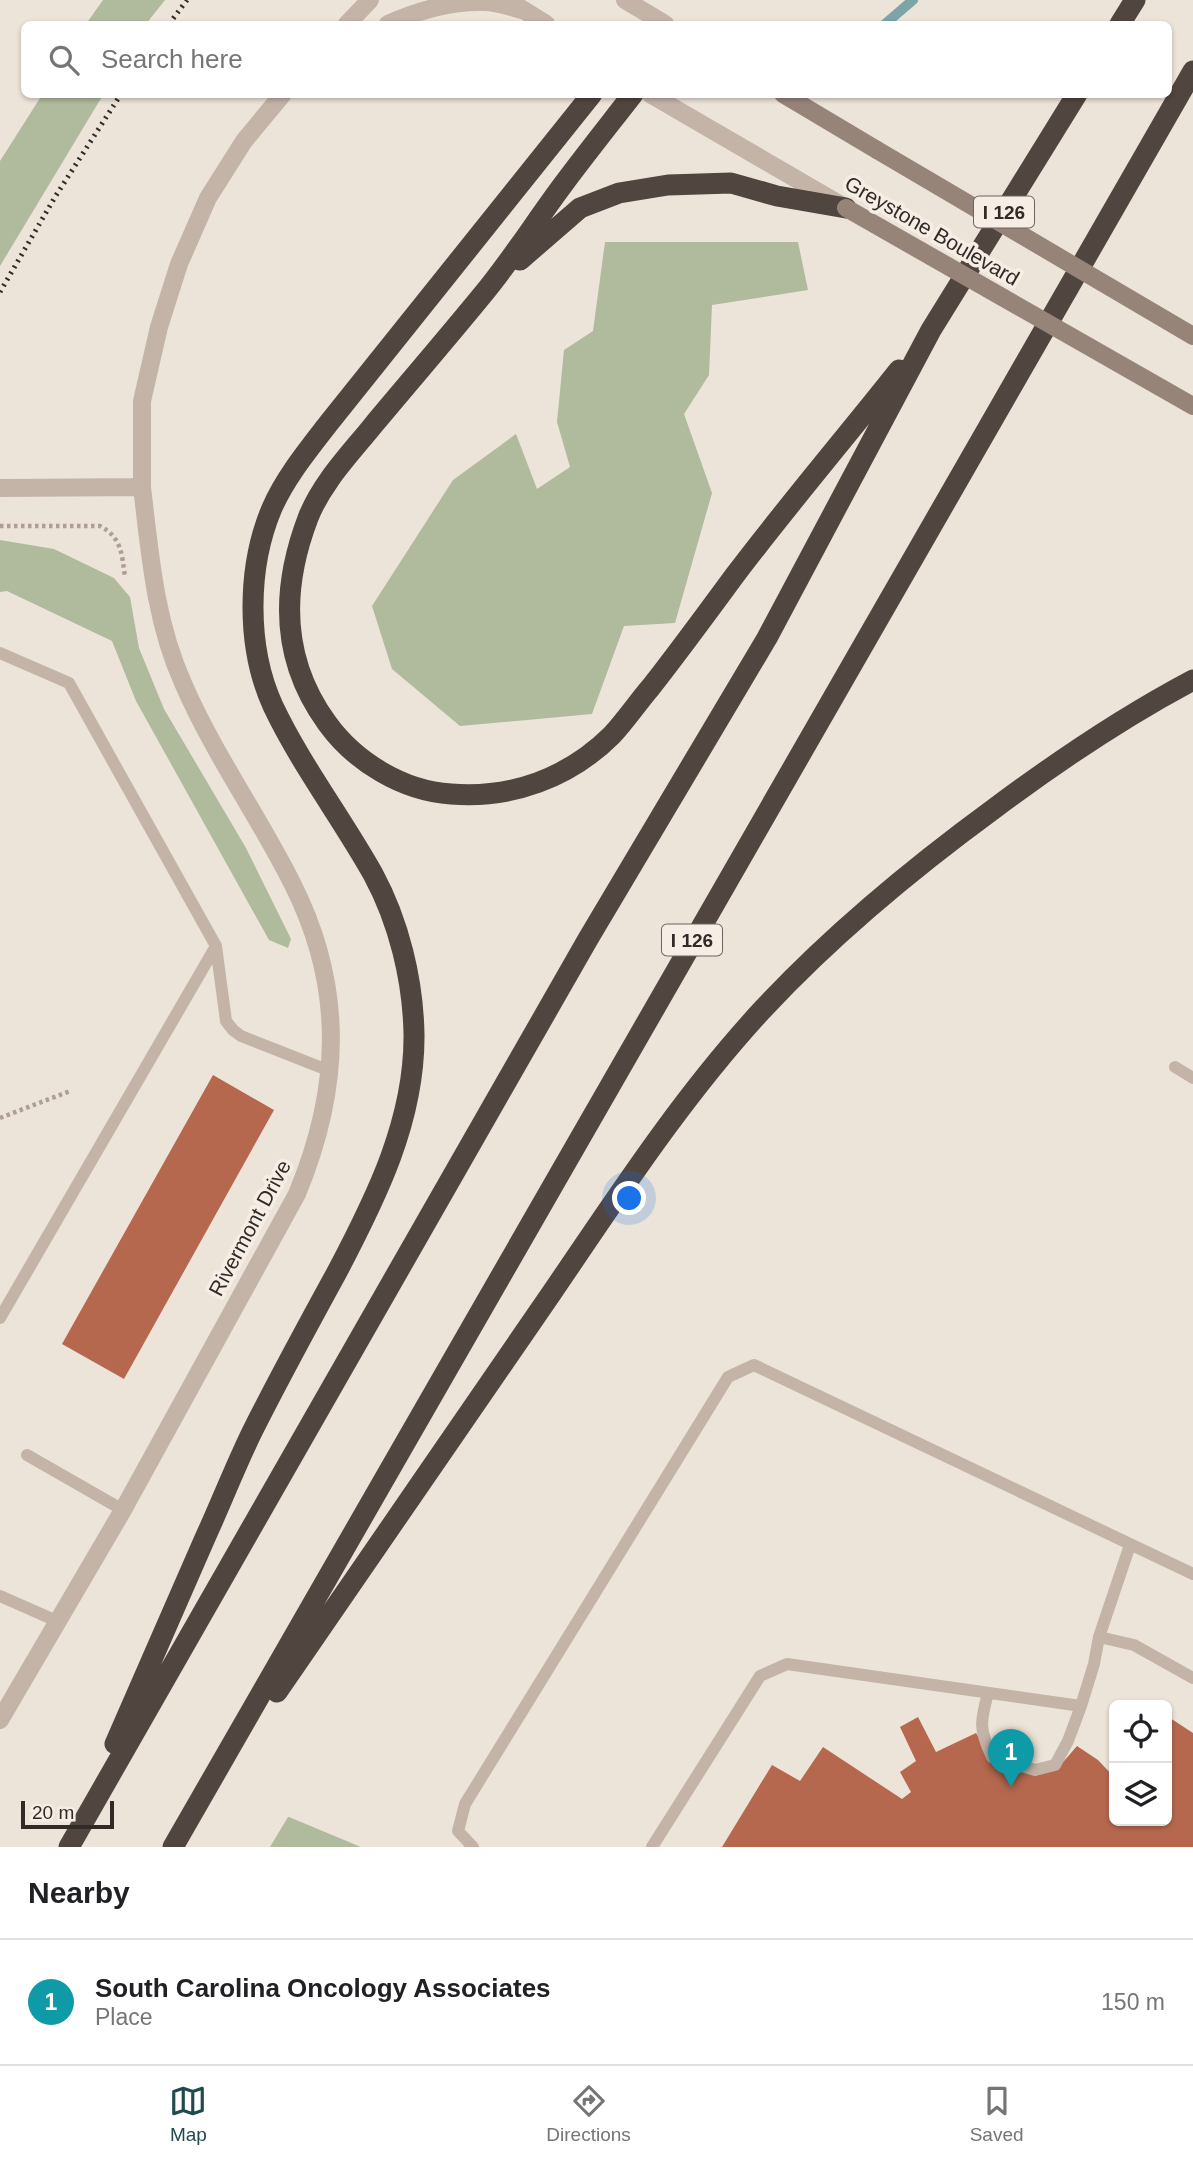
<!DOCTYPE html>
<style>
body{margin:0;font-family:Helvetica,sans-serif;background:#f6f6f6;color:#202124}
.controls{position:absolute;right:21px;bottom:21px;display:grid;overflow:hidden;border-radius:10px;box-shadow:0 2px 5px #0004}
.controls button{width:63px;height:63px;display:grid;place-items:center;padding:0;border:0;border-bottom:2px solid #e0e0e0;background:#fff;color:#202124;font:35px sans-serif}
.scale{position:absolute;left:21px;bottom:18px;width:93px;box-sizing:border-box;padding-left:7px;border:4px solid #312a27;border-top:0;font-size:19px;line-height:24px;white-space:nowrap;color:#312a27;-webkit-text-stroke:5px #f6eee5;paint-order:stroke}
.you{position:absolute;left:630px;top:1199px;width:24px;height:24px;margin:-18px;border:5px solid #fff;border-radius:50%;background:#1a73e8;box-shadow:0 0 0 10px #1a73e833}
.badge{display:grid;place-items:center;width:46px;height:46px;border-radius:50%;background:#224a4d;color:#fff;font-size:23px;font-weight:700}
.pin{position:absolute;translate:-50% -58px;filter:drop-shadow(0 2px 4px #0008)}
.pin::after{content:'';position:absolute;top:37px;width:24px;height:21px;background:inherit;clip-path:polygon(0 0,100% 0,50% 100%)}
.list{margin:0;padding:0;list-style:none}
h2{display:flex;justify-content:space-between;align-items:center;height:91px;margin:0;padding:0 28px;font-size:30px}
h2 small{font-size:23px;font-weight:400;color:#757577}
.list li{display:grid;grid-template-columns:46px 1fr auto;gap:21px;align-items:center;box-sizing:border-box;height:126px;padding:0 28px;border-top:2px solid #e0e0e0}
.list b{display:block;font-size:26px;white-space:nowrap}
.list p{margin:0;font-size:23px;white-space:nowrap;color:#757577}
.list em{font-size:23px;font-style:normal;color:#757577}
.icon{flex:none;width:38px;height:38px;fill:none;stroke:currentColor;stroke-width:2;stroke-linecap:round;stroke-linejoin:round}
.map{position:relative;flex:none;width:1193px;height:1847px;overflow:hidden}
.search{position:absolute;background:#fff;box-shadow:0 2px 5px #0004;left:21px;right:21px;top:21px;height:77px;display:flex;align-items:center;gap:18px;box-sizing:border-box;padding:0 24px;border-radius:10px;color:#757577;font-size:26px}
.sheet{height:217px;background:#fff}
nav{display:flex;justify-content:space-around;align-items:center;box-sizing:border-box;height:98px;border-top:2px solid #e0e0e0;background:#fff;font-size:19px;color:#757577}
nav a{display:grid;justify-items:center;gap:4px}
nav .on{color:#224a4d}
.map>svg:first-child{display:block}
</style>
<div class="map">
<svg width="1193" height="1847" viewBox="0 0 1193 1847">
<rect width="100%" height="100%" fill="#ede4d9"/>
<path fill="#b0ba9c" d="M 103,0 L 165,0 L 146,24 L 86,24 Z
M 42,95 L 103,95 L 0,266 L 0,161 Z
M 605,242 L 798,242 L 808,290 L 712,305 L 709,375 L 684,414 L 712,493 L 675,623 L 624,626 L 592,714 L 460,726 L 392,669 L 372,606 L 453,480 L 516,434 L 537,489 L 570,467 L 557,422 L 564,350 L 593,331 Z
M 0,540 L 54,549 L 114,578 L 130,597 L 139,648 L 164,709 L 246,848 L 291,939 L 288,948 L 269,940 L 136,701 L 112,641 L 7,591 L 0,592 Z
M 288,1817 L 289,1817 L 361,1847 L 270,1847 Z"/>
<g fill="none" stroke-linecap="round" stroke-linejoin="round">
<path stroke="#7ca5a7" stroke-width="10" d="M 885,24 L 913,0"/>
</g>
<path fill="#b6684f" d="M 213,1075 L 274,1110 L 124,1379 L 62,1344 Z
M 1167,1716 L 1193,1733 L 1193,1847 L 722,1847 L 772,1765 L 800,1781 L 823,1747 L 902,1799 L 911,1792 L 900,1772 L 916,1761 L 900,1727 L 918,1717 L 936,1752 L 976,1733 L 992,1757 L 1044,1770 L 1064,1761 L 1077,1746 L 1098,1760 L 1114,1777 L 1114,1821 L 1167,1821 Z"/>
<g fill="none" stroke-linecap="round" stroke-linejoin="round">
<path stroke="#af9f92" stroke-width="4.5" stroke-dasharray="3.5 3.5" stroke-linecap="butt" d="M 0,526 L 100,526 C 122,537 122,556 125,577
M 0,1118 L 70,1091"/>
<path stroke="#c4b4a7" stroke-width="12" d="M 0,653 L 69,683 L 216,946 L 226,1021 L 233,1030 L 241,1036 L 330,1071
M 1175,1067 L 1193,1078
M 0,1318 L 216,946
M 27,1455 L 123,1510
M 0,1596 L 59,1622
M 1099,1637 L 1130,1545
M 988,1693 C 980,1723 979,1729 992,1757 L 1035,1770 L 1055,1765 L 1068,1741 L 1081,1706
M 473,1847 L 458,1831 L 465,1804 L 728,1377 L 754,1365 L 1193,1574
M 652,1847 L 760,1676 L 787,1664 L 1081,1706 L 1094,1664 L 1099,1637 L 1134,1645 L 1193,1678"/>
<path stroke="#c4b4a7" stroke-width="18" d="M 625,0 L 665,24
M 514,4 L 546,24
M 347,24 L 370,0
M 388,24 C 417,11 451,1 484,2 C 496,2 510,7 522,10
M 650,94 L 841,205
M 0,488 L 142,487 L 142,401 L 159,327 L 179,264 L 208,198 L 244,141 L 283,94
M 0,1720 L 123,1510 L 297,1194 C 341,1088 345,987 292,883 C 258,815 213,753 183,683 C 155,621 150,554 142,487"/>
<path stroke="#978479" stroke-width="18" d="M 783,94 L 877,150"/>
<path stroke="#51453f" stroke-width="21" d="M 1120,24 L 1135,0
M 633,94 C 609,125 585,155 562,186 C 536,221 512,259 484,293 C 448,337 411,380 375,423 C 351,453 322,482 308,518 C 281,589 281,660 327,723 C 355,762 403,791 451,794 C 511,799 569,778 612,735 C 626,720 638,702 651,687 C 680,650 707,613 735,575 C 788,505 845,438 899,370
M 520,260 L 580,208 L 619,193 L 668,185 L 731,183 L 777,196 L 846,208
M 277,1692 C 369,1558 461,1425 553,1291 C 619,1194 684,1094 764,1008 C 834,933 913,868 995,808 C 1058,761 1123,717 1193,680
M 115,1744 C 145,1675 175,1607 205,1538 C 221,1503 235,1467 252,1432 C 279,1378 308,1325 337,1272 C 376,1198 415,1120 414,1034 C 413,980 399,922 373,874 C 341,817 301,765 273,706 C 246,647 247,567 272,508 C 285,478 308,450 328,424 L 592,94
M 69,1847 L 588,939 L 767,638 L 931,330 L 1077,94
M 173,1847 L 1193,71"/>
<path stroke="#312a27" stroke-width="5" stroke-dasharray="2 5" stroke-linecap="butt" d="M 169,24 L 187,0
M 0,292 L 55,197 L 121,94"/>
<path stroke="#978479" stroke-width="18" d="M 877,150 L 1193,336
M 846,208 L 1193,406"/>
</g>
<g text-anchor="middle" stroke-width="7" stroke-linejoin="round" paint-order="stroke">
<g fill="#f6eee5" stroke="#6c6560" stroke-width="2">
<rect x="974" y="196.5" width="60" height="31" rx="5"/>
<rect x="662" y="924.5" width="60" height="31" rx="5"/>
</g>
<g font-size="19" font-weight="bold" fill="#312a27">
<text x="1004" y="219">I 126</text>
<text x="692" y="947">I 126</text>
</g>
<g font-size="21" fill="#312a27" stroke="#f6eee5">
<text transform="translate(932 231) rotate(30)" y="7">Greystone Boulevard</text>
<text transform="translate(250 1228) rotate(-62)" y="7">Rivermont Drive</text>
</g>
</g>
</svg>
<div class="controls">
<button><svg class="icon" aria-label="locate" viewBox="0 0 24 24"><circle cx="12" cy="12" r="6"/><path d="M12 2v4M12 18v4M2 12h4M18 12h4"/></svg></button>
<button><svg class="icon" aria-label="layers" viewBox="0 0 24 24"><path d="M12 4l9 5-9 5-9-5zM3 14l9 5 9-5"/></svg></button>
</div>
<div class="scale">20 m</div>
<div class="you"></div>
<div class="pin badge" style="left:1011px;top:1787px;background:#0f9aa8">1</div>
<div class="search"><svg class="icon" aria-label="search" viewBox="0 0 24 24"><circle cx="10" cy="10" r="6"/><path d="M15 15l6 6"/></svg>Search here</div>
</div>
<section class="sheet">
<h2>Nearby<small></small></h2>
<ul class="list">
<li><span class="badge" style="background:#0f9aa8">1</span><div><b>South Carolina Oncology Associates</b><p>Place</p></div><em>150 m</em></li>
</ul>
</section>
<nav>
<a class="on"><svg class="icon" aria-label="map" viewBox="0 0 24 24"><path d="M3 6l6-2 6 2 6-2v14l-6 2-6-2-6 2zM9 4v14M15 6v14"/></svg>Map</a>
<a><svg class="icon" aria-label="directions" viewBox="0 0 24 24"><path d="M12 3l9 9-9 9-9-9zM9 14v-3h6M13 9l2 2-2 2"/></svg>Directions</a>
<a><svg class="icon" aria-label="saved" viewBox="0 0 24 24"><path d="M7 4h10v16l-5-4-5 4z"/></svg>Saved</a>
</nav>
